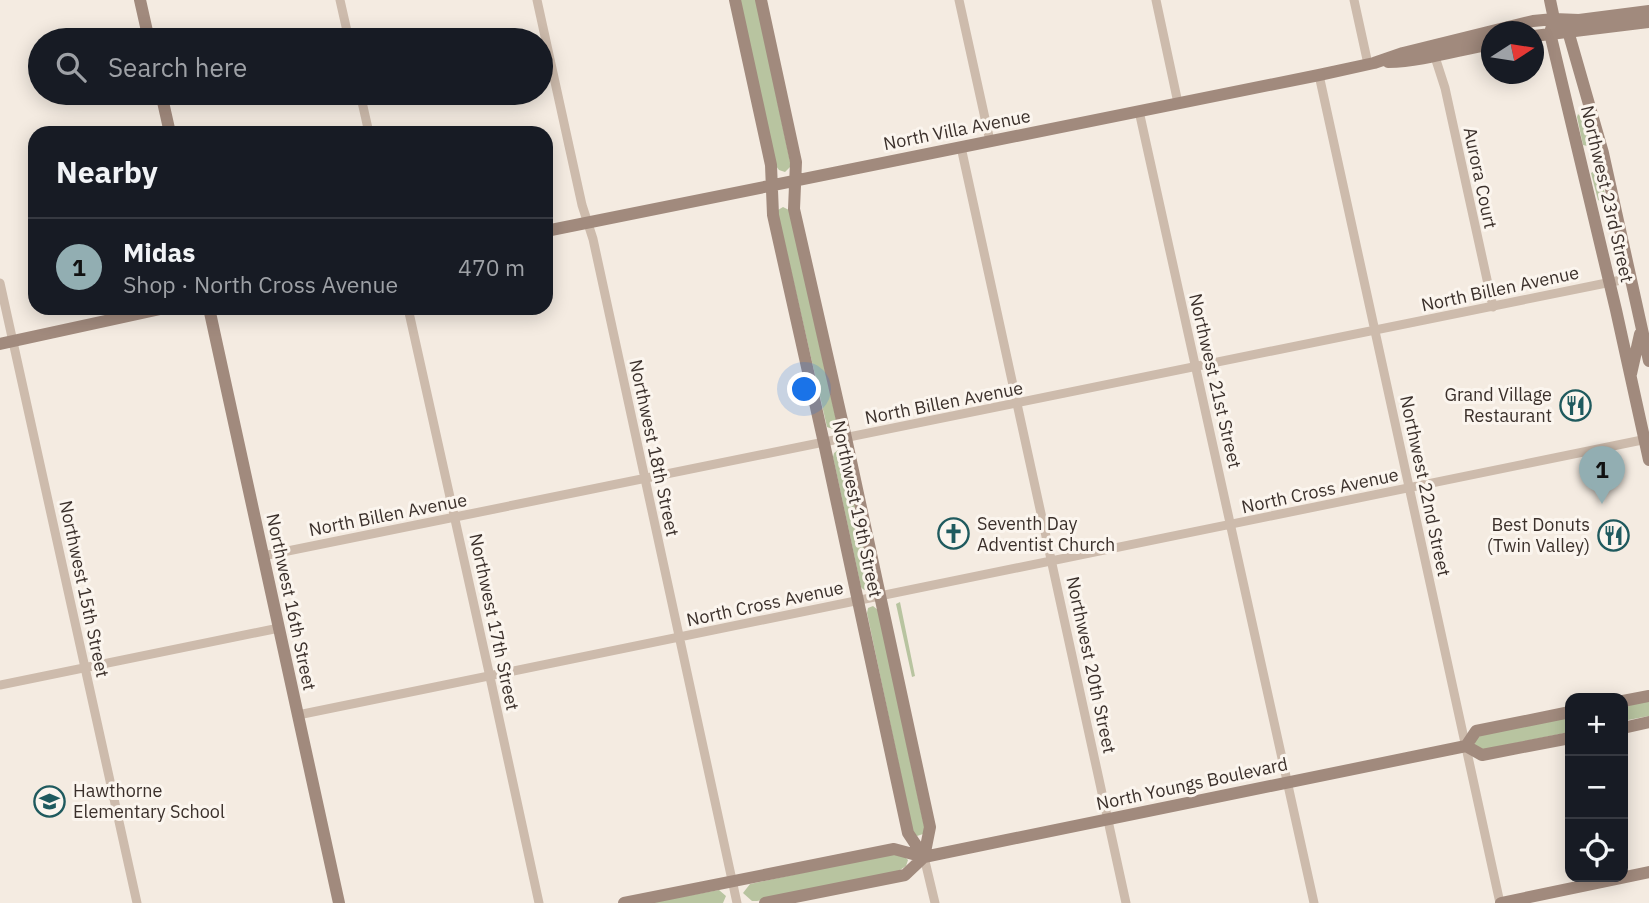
<!DOCTYPE html>
<meta charset="utf-8">
<style>
body{margin:0;font-family:"IBM Plex Sans",sans-serif;background:#242831;color:#f1f3f6}
.controls{position:absolute;right:21px;bottom:21px;display:grid;overflow:hidden;border-radius:14px;box-shadow:0 4px 18px #0003}
.controls button{width:63px;height:63px;display:grid;place-items:center;padding:0;border:0;border-bottom:2px solid #363941;background:#171b24;color:#f1f3f6;font:35px sans-serif}
.compass{position:absolute;left:1481px;top:21px;width:63px;height:63px;border-radius:50%;background:#171b24;box-shadow:0 4px 18px #0003;rotate:78deg}
.you{position:absolute;left:805px;top:390px;width:24px;height:24px;margin:-18px;border:5px solid #fff;border-radius:50%;background:#1a73e8;box-shadow:0 0 0 10px #1a73e833}
.badge{display:grid;place-items:center;width:46px;height:46px;border-radius:50%;background:#92aeb2;color:#111;font-size:23px;font-weight:700}
.pin{position:absolute;translate:-50% -58px;filter:drop-shadow(0 2px 4px #0008)}
.pin::after{content:'';position:absolute;top:37px;width:24px;height:21px;background:inherit;clip-path:polygon(0 0,100% 0,50% 100%)}
.list{margin:0;padding:0;list-style:none}
h2{display:flex;justify-content:space-between;align-items:center;height:91px;margin:0;padding:0 28px;font-size:30px}
h2 small{font-size:23px;font-weight:400;color:#9ea1a6}
.list li{display:grid;grid-template-columns:46px 1fr auto;gap:21px;align-items:center;box-sizing:border-box;height:98px;padding:0 28px;border-top:2px solid #363941}
.list b{display:block;font-size:26px;white-space:nowrap}
.list p{margin:0;font-size:23px;white-space:nowrap;color:#9ea1a6}
.list em{font-size:23px;font-style:normal;color:#9ea1a6}
.icon{flex:none;width:38px;height:38px;fill:none;stroke:currentColor;stroke-width:2;stroke-linecap:round;stroke-linejoin:round}
.map{position:relative;flex:none;width:1649px;height:903px;overflow:hidden}
.search{position:absolute;background:#171b24;box-shadow:0 4px 18px #0003;left:28px;top:28px;width:525px;height:77px;display:flex;align-items:center;gap:18px;box-sizing:border-box;padding:0 24px;border-radius:38px;color:#9ea1a6;font-size:26px}
.panel{position:absolute;background:#171b24;box-shadow:0 4px 18px #0003;left:28px;top:126px;width:525px;height:189px;border-radius:21px}
.map>svg:first-child{display:block}
</style>
<div class="map">
<svg width="1649" height="903" viewBox="0 0 1649 903">
<rect width="100%" height="100%" fill="#f4ebe1"/>
<path fill="#b8c4a0" d="M 740,0 L 756,0 L 791,166 L 785,172 L 779,170 L 776,166 Z
M 1578,114 L 1581,117 L 1590,141 L 1590,144 L 1587,146 L 1583,145 L 1577,117 Z
M 1597,169 L 1600,172 L 1606,199 L 1603,203 L 1598,200 L 1591,173 Z
M 783,207 L 789,210 L 837,423 L 837,426 L 833,429 L 827,427 L 778,214 L 778,210 Z
M 838,450 L 844,453 L 872,583 L 871,589 C 867,591 864,591 861,587 L 833,457 L 834,453 Z
M 900,602 L 915,676 L 912,677 L 896,604 Z
M 873,606 L 878,610 L 925,830 L 923,834 L 917,836 L 913,832 L 867,613 L 868,608 Z
M 1649,701 L 1649,716 L 1623,721 L 1623,706 Z
M 1570,717 L 1570,732 L 1476,751 L 1473,736 Z
M 894,853 L 904,856 L 908,860 L 906,866 L 897,872 L 757,901 L 752,901 L 743,893 L 750,884 Z
M 719,890 L 726,896 L 723,903 L 647,903 Z"/>
<g fill="none" stroke-linecap="round" stroke-linejoin="round">
<path stroke="#cdbbac" stroke-width="9" d="M 340,0 L 349,40
M 537,0 L 582,205 L 593,239 L 737,903
M 959,0 L 990,141
M 1156,0 L 1178,103
M 1354,0 L 1368,64
M 1435,57 L 1445,88 L 1493,307
M 1319,75 L 1500,903
M 360,93 L 369,133
M 1139,111 L 1314,903
M 961,147 L 1126,903
M 0,283 L 137,903
M 408,308 L 490,677 L 539,903
M 263,556 L 1631,278
M 0,685 L 279,628
M 298,715 L 1647,439
M 924,857 L 935,903"/>
<path stroke="#a18a7d" stroke-width="12" d="M 140,0 L 149,40
M 735,0 L 771,165 L 773,215 L 824,443 L 908,833 L 924,857
M 761,0 L 796,162 L 794,209 L 846,438 L 930,827 L 924,857
M 1550,0 L 1554,19 L 1550,33 L 1616,310 L 1649,460
M 1554,19 L 1568,31 L 1603,153 L 1649,361
M 1534,36 L 1649,22
M 1388,62 C 1424,61 1457,50 1492,44
M 161,93 L 170,133
M 546,231 L 1319,75 L 1374,63 L 1403,53 L 1533,21 L 1554,19 L 1579,20 L 1649,11
M 209,308 L 339,903
M 0,344 L 165,308
M 1631,374 L 1640,334
M 1623,701 L 1649,696
M 1623,728 L 1649,722
M 1466,746 L 1476,731 L 1570,712
M 624,903 L 894,849 L 924,857 L 1466,746 L 1482,755 L 1570,738
M 765,903 L 905,875 L 924,857
M 1501,903 L 1649,872"/>
</g>
<defs>
<symbol id="restaurant-ring" viewBox="-11 -11 22 22"><circle r="9.5" fill="#fbf5ee" stroke="#1f5a5e" stroke-width="1.5"/><path d="M-5-6h1v4h1v-4h1v4h1v-4h1v5L-1.5 .5V6h-2V.5L-5-1ZM5-6V6H3V1.5H1.5Q1.5-4 5-6Z" fill="#1f5a5e"/></symbol>
<symbol id="church-ring" viewBox="-11 -11 22 22"><circle r="9.5" fill="#fbf5ee" stroke="#1f5a5e" stroke-width="1.5"/><path d="M-1.2-6h2.4v3.5h3.3v2.4h-3.3V6h-2.4V-.1h-3.3v-2.4h3.3Z" fill="#1f5a5e"/></symbol>
<symbol id="school-ring" viewBox="-11 -11 22 22"><circle r="9.5" fill="#fbf5ee" stroke="#1f5a5e" stroke-width="1.5"/><path d="M0-5L7-2L0 1L-7-2ZM-4 1L0 2.5L4 1V4Q0 6-4 4Z" fill="#1f5a5e"/></symbol>
</defs>
<g fill-rule="evenodd">
<use href="#restaurant-ring" x="1558" y="388" width="35" height="35"/>
<use href="#church-ring" x="936" y="516" width="35" height="35"/>
<use href="#restaurant-ring" x="1596" y="518" width="35" height="35"/>
<use href="#school-ring" x="32" y="784" width="35" height="35"/>
</g>
<g text-anchor="middle" stroke-width="6" stroke-linejoin="round" paint-order="stroke">
<g font-size="18" fill="#3b302b" stroke="#fbf5ee">
<text transform="translate(957 130) rotate(-11)" y="6">North Villa Avenue</text>
<text transform="translate(1480 178) rotate(78)" y="6">Aurora Court</text>
<text transform="translate(1607 194) rotate(77)" y="6">Northwest 23rd Street</text>
<text transform="translate(1500 289) rotate(-12)" y="6">North Billen Avenue</text>
<text transform="translate(1215 381) rotate(77)" y="6">Northwest 21st Street</text>
<text transform="translate(944 403) rotate(-11)" y="6">North Billen Avenue</text>
<text transform="translate(654 448) rotate(78)" y="6">Northwest 18th Street</text>
<text transform="translate(1425 486) rotate(78)" y="6">Northwest 22nd Street</text>
<text transform="translate(1320 491) rotate(-12)" y="6">North Cross Avenue</text>
<text transform="translate(857 509) rotate(78)" y="6">Northwest 19th Street</text>
<text transform="translate(388 515) rotate(-11)" y="6">North Billen Avenue</text>
<text transform="translate(84 589) rotate(78)" y="6">Northwest 15th Street</text>
<text transform="translate(291 602) rotate(78)" y="6">Northwest 16th Street</text>
<text transform="translate(765 604) rotate(-12)" y="6">North Cross Avenue</text>
<text transform="translate(494 622) rotate(78)" y="6">Northwest 17th Street</text>
<text transform="translate(1091 665) rotate(78)" y="6">Northwest 20th Street</text>
<text transform="translate(1192 784) rotate(-12)" y="6">North Youngs Boulevard</text>
</g>
<g font-size="18" fill="#3b302b" stroke="#fbf5ee" text-anchor="end">
<text x="1552" y="401">Grand Village<tspan x="1552" dy="21">Restaurant</tspan></text>
<text x="977" y="530" text-anchor="start">Seventh Day<tspan x="977" dy="21">Adventist Church</tspan></text>
<text x="1590" y="531">Best Donuts<tspan x="1590" dy="21">(Twin Valley)</tspan></text>
<text x="73" y="797" text-anchor="start">Hawthorne<tspan x="73" dy="21">Elementary School</tspan></text>
</g>
</g>
</svg>
<div class="controls">
<button>+</button>
<button>−</button>
<button><svg class="icon" aria-label="locate" viewBox="0 0 24 24"><circle cx="12" cy="12" r="6"/><path d="M12 2v4M12 18v4M2 12h4M18 12h4"/></svg></button>
</div>
<svg class="compass" viewBox="-18 -18 36 36"><path d="M0-13l5 13h-10z" fill="#e53935"/><path d="M0 13l5-13h-10z" fill="#9ea1a6"/></svg>
<div class="you"></div>
<div class="pin badge" style="left:1602px;top:504px">1</div>
<div class="search"><svg class="icon" aria-label="search" viewBox="0 0 24 24"><circle cx="10" cy="10" r="6"/><path d="M15 15l6 6"/></svg>Search here</div>
<section class="panel">
<h2>Nearby<small></small></h2>
<ul class="list">
<li><span class="badge">1</span><div><b>Midas</b><p>Shop · North Cross Avenue</p></div><em>470 m</em></li>
</ul>
</section>
</div>
